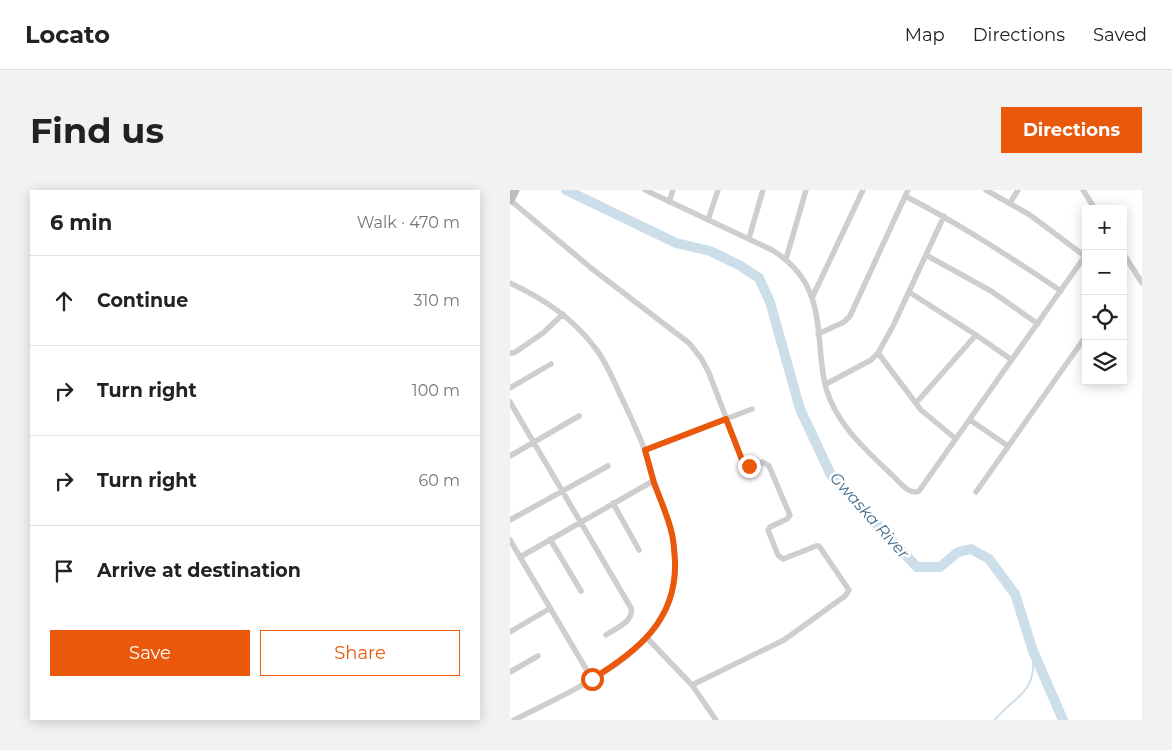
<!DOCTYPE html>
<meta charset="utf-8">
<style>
body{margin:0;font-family:Montserrat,sans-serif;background:#f2f2f2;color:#222}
.controls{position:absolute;right:15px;top:15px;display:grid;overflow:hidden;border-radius:0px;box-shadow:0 2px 12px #0003}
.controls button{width:45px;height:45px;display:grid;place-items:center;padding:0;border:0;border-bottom:1px solid #e0e0e0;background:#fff;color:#222;font:25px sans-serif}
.stop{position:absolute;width:15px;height:15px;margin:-11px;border:4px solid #ea580c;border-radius:50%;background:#fff}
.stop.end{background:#ea580c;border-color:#fff;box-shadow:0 1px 5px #0008}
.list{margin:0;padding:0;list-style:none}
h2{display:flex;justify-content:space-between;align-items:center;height:65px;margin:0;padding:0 20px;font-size:21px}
h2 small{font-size:16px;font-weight:400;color:#767676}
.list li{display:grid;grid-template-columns:32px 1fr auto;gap:15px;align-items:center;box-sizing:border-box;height:90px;padding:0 20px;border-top:1px solid #e0e0e0}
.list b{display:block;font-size:19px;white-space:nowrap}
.list em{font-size:16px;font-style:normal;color:#767676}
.actions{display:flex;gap:10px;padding:15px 20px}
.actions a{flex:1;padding:11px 0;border:1px solid #ea580c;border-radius:0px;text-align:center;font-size:18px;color:#ea580c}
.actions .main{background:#ea580c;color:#fff}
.icon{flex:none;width:28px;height:28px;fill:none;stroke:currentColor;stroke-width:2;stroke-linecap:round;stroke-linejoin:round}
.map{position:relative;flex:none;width:632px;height:530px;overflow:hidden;border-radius:0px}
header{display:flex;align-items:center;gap:30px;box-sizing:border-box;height:70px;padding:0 25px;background:#fff;border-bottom:1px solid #e0e0e0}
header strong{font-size:24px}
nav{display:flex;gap:28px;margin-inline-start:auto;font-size:18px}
.intro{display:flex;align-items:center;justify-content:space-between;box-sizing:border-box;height:120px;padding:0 30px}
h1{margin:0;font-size:35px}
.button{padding:12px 22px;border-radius:0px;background:#ea580c;color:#fff;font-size:18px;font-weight:700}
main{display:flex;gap:30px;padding:0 30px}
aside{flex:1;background:#fff;border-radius:0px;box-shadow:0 2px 12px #0003}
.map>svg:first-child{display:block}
</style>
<header>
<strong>Locato</strong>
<nav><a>Map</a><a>Directions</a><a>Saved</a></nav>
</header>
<div class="intro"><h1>Find us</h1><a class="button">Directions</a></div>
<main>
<aside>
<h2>6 min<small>Walk · 470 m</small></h2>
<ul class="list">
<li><svg class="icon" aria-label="ahead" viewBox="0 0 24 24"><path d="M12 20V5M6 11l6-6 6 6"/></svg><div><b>Continue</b></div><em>310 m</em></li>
<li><svg class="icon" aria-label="right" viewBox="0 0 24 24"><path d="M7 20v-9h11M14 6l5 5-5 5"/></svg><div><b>Turn right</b></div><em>100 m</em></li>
<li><svg class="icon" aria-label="right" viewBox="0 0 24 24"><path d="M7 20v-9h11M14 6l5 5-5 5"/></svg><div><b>Turn right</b></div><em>60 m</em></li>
<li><svg class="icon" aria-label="arrive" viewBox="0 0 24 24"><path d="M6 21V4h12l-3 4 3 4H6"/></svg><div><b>Arrive at destination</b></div></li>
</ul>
<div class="actions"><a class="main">Save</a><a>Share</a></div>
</aside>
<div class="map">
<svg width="632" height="530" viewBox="0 0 632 530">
<rect width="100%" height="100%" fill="#fff"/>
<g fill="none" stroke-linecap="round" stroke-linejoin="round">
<path stroke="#cddeeb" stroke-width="2" d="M 485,530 C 496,514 518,506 522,485 C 524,478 523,469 523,461"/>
<path stroke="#cddeeb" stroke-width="10" d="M 56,0 L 166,53 L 200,61 L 229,75 L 249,88 L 260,112 L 290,219 L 321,285 L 407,377 L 430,377 L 448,362 L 461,359 L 479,369 L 505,404 L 523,461 L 553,530"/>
<path stroke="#cecece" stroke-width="5.5" d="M 135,0 L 262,60 C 280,71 295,87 302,108 C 312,137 308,169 316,198 C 326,234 356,260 382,285 C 389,291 399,306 409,301 L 575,66
M 476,0 L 520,25 L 576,67
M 573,0 L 585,19
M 395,6 C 450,34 500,67 551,101
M 0,10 L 81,78 L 179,153 L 191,168 L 199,183 L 234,275 L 239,276 L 253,272 L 259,276 L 279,323 L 280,325 L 277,329 L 260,337 L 258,340 L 268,365 L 273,369 L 306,356 L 309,356 L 337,397 L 339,400 L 335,406 L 274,450 L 182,495
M 159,12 L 163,0
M 500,13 L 508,0
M 198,30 L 208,0
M 239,48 L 253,0
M 613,63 L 632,93
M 416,65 L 481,101 L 528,134
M 276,69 L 296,0
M 0,93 C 34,109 63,128 86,159 C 96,172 102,187 109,202 C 118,222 128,241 135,261 C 139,272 141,283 145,294 C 152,314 161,334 164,355 C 167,380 165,406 151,428 C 122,477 53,505 4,530
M 399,102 L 466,145 L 502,170
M 302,108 L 353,0
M 308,144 L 334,132 L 340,126 L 398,0
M 0,163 L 4,163 L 33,143 L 53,124
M 368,163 L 411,220 L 446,249
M 316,194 L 361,170 L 368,163 L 383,136 L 434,26
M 0,198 L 41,174
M 0,212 L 121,418 C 124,432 106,438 96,445
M 406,213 L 466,145
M 460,230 L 498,256
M 135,260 L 242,219
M 0,266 L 69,226
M 466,302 L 576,146
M 103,313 L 129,360
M 0,330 L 98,276
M 40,349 L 71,401
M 0,350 L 82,489
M 10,367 L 143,291
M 0,442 L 39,419
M 137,448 L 182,495 L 206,530
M 0,482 L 28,466"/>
<path stroke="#bbb" stroke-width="9" d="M 0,10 L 5,0"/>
</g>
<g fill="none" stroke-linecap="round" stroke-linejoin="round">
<path stroke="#ea580c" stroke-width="6" d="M 82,489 C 128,461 167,430 165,371 C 164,360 164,350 161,340 C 157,324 150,309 144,293 C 141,282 138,271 135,260 L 216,229 L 234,275 L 239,276"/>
</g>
<g text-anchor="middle" stroke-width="5" stroke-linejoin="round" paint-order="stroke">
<g font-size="16" font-style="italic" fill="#436d8e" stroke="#fff">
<text transform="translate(360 325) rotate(48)" y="6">Gwaska River</text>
</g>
</g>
</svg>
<div class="controls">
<button>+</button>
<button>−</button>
<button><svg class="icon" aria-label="locate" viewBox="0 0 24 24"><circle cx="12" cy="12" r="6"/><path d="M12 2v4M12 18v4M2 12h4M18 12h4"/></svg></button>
<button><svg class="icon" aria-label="layers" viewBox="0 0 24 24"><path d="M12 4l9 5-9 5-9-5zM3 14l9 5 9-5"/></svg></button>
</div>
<div class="stop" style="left:82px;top:489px"></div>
<div class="stop end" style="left:239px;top:276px"></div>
</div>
</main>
